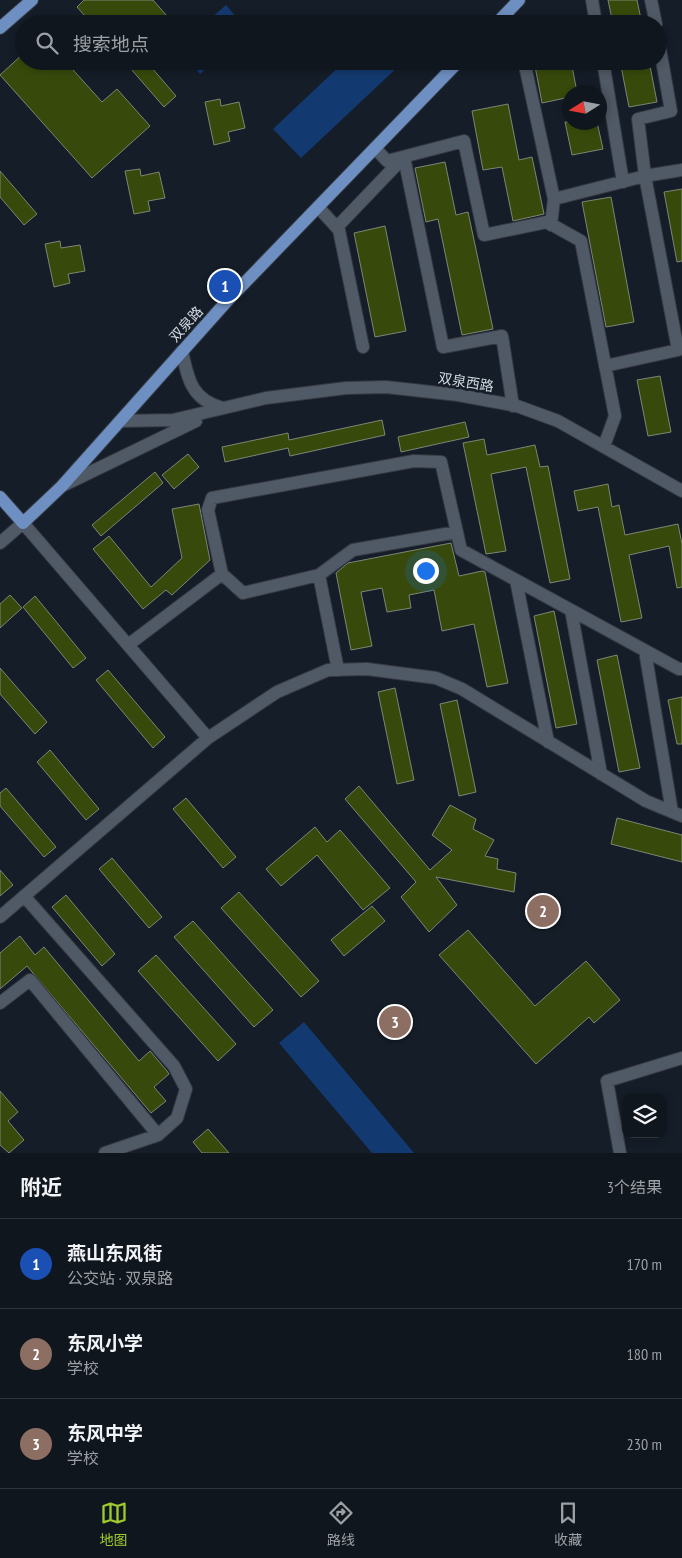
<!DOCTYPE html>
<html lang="zh">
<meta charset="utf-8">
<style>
body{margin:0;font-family:"PT Sans Narrow","Noto Sans SC",sans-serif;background:#191f27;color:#f1f3f6}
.controls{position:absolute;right:15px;bottom:15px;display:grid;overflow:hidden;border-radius:10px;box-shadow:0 2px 8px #0003}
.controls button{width:45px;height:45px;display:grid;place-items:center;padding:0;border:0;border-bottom:1px solid #30353c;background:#10161e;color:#f1f3f6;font:25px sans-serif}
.compass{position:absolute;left:562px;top:85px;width:45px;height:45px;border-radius:50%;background:#10161e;box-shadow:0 2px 8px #0003;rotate:259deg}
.you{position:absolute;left:425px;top:570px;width:18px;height:18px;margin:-12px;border:4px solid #fff;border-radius:50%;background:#1a73e8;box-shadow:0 0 0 8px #1a73e833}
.badge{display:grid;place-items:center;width:32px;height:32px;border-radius:50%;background:#9eca2f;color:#fff;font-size:16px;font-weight:700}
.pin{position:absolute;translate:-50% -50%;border:2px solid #fff;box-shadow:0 1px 5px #0006}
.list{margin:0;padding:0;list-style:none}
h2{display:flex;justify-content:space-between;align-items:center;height:65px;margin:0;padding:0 20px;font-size:21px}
h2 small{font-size:16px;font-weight:400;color:#9c9fa4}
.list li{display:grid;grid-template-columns:32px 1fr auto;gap:15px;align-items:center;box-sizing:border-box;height:90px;padding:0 20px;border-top:1px solid #30353c}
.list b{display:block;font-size:19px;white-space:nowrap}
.list p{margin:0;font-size:16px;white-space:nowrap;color:#9c9fa4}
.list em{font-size:16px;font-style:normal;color:#9c9fa4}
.icon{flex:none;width:28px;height:28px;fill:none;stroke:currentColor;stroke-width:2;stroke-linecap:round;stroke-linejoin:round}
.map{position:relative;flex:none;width:682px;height:1153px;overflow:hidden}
.search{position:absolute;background:#10161e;box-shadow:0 2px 8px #0003;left:15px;right:15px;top:15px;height:55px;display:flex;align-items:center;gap:12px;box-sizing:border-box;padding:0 18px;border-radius:28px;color:#9c9fa4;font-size:19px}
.sheet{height:335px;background:#10161e}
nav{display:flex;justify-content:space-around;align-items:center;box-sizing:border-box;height:70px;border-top:1px solid #30353c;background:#10161e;font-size:14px;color:#9c9fa4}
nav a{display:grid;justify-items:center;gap:2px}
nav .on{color:#9eca2f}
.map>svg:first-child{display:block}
</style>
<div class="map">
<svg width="682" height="1153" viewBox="0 0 682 1153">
<rect width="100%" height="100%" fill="#151d28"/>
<path fill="#133a70" d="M 226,5 L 242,24 L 204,24 Z
M 189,61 L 215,61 L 200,74 Z
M 345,61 L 402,63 L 301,158 L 273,129 Z
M 304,1022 L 414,1153 L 372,1153 L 279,1043 Z"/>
<path fill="#384a0b" stroke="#7e8575" d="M 84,0 L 153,0 L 174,24 L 92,24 L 77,7 Z
M 608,0 L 637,0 L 642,24 L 613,24 Z
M 24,53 L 24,61 L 65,61 L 102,102 L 117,89 L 150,126 L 92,178 L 0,75 Z
M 124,61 L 146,61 L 176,96 L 164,107 Z
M 534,61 L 571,61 L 577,92 L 570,92 L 570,97 L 542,103 Z
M 620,61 L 649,61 L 657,102 L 629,107 Z
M 220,99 L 221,106 L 239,102 L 245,128 L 228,132 L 230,141 L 214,145 L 205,102 Z
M 508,104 L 519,160 L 532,157 L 544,214 L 513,221 L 502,167 L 483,170 L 472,111 Z
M 565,122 L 597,122 L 603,149 L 572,155 Z
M 445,162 L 456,215 L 468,212 L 493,329 L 462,335 L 438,219 L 426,222 L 415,168 Z
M 140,169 L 141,176 L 159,172 L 165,198 L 148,201 L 150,211 L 134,214 L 125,171 Z
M 0,171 L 37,214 L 24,225 L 0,197 Z
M 682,189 L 682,261 L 677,262 L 664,192 Z
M 611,197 L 634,322 L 606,327 L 582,202 Z
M 385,226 L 406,331 L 375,337 L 354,233 Z
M 60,241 L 61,248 L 80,245 L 85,271 L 68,274 L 70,283 L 54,287 L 45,244 Z
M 660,376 L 671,432 L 648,436 L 637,380 Z
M 382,420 L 385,435 L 290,456 L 288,448 L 225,462 L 222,447 L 288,433 L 289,440 Z
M 465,422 L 469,437 L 401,452 L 398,437 Z
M 484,439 L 487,455 L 535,445 L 540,467 L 548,466 L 570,579 L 550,583 L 526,467 L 491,474 L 506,551 L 486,554 L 463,443 Z
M 188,454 L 199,467 L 174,489 L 162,475 Z
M 155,472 L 163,483 L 101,536 L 92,525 Z
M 608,484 L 612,507 L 619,505 L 625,535 L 678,524 L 682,544 L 682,587 L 677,588 L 669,546 L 629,555 L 642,618 L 621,622 L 598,507 L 578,511 L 574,491 Z
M 199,504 L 210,560 L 172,595 L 166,590 L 143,609 L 93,549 L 109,536 L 151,587 L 182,558 L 172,509 Z
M 451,543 L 459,576 L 482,571 L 485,572 L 508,683 L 487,687 L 474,624 L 442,631 L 434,590 L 409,595 L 411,608 L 387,612 L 382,588 L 361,592 L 372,646 L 351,650 L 336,573 L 348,563 Z
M 10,595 L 22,608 L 0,628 L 0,604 Z
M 35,596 L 86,658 L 73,668 L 23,607 Z
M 554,611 L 577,724 L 556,728 L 534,616 Z
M 617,655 L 640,768 L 619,772 L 597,660 Z
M 0,668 L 47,722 L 35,734 L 0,694 Z
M 108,670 L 165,737 L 153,748 L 96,680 Z
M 395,688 L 414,780 L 397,784 L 378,692 Z
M 682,697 L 682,744 L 677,744 L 668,700 Z
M 457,700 L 476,792 L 459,796 L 440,704 Z
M 50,750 L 99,809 L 86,820 L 37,762 Z
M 359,786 L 430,870 L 452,850 L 432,835 L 450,805 L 476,819 L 473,829 L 494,840 L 485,856 L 498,859 L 497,869 L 516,873 L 514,892 L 436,877 L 457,905 L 429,932 L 401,897 L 416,882 L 345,799 Z
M 6,788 L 56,847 L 44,857 L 0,806 L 0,793 Z
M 186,798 L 236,857 L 223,868 L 173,809 Z
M 617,818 L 682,835 L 682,862 L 611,844 Z
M 315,827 L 327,842 L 340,830 L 390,888 L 363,910 L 317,855 L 281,886 L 266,869 Z
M 112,858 L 162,917 L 149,928 L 99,869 Z
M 0,870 L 13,885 L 0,896 Z
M 239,892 L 319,981 L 301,997 L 221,908 Z
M 66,895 L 115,954 L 102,966 L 52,907 Z
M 372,906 L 385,921 L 344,956 L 331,940 Z
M 193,921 L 273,1010 L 254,1027 L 174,937 Z
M 468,930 L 535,1006 L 586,961 L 620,1000 L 594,1023 L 589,1017 L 536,1064 L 439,955 Z
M 20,936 L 35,955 L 44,947 L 139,1061 L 150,1051 L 167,1071 L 169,1074 L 154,1087 L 166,1101 L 151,1113 L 27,966 L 0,989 L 0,953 Z
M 156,955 L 236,1044 L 218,1061 L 138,971 Z
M 0,1091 L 18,1112 L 8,1121 L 24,1140 L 9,1153 L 0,1145 Z
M 208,1129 L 229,1153 L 202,1153 L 193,1142 Z"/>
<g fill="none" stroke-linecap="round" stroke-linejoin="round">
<defs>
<path id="minor" d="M 592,0 L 596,24
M 651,0 L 656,24
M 658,38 L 671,111 L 638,119 L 645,176 L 682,170
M 524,61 L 554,199 L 551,225
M 603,61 L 623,182
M 375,148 L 387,161 L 464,141 L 484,235 L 547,222 L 581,241 L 615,416 L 604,446
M 554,199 L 645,176 L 678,350 L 605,366
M 318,207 L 339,230 L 363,347
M 337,227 L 404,157 L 443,347 L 502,336 L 513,406
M 182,351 C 188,380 192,400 223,408
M 120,421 L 173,420 L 266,398 L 346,388 L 386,387 L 458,395 L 517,406 L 558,421 L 682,491
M 62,486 L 196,421
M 0,543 L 23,523 L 208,738
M 222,574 L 243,593 L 319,575 L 338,670
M 319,575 L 353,550 L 457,532
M 516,580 L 548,742
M 571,610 L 601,774
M 128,645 L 222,574 L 208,510 L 212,498 L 414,461 L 441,462 L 461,550 L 679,669 L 682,669
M 645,651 L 672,812
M 24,896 L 174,1066 L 186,1089 L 177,1118 L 158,1135 L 105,1153
M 0,917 L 208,738 L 277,692 L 328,670 L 367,669 L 436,678 L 462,689 L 646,801 L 682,816
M 0,1003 L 30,980 L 158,1135
M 620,1153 L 607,1081 L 682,1058"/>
<path id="major" d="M 496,24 L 519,0
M 0,28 L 32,0
M 0,497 L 23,523 L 62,486 L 228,300 L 459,61"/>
</defs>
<use href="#minor" stroke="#353942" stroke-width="14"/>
<use href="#major" stroke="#353942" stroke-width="14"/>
<use href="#minor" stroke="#505966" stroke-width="12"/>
<use href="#major" stroke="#6d8fc1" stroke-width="12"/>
</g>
<g text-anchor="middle" stroke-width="5" stroke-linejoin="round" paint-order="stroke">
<g font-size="14" fill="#d2d8df" stroke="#151d28">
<text transform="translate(186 324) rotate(-48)" y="5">双泉路</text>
<text transform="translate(466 382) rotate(9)" y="5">双泉西路</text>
</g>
</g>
</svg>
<div class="controls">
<button><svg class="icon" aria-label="layers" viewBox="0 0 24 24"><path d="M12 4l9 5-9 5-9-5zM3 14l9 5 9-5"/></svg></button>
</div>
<svg class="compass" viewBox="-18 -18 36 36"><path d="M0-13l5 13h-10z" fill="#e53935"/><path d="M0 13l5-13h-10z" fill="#9c9fa4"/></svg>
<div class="you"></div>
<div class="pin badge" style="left:225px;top:286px;background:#1a4fb4">1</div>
<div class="pin badge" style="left:543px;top:911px;background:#8d6e63">2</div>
<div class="pin badge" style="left:395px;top:1022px;background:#8d6e63">3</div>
<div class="search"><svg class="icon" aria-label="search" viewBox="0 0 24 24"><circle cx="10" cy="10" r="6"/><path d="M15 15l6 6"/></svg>搜索地点</div>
</div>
<section class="sheet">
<h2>附近<small>3个结果</small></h2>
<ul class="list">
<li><span class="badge" style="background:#1a4fb4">1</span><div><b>燕山东风街</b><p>公交站 · 双泉路</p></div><em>170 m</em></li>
<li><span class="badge" style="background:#8d6e63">2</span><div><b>东风小学</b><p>学校</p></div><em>180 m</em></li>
<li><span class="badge" style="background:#8d6e63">3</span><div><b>东风中学</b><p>学校</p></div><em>230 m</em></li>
</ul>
</section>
<nav>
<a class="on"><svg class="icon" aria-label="map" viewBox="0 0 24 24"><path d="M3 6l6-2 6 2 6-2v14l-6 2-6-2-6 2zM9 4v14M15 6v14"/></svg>地图</a>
<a><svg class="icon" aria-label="directions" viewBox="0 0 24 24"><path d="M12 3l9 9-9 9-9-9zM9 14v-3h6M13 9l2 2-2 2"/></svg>路线</a>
<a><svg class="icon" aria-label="saved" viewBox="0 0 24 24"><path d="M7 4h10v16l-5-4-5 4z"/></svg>收藏</a>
</nav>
